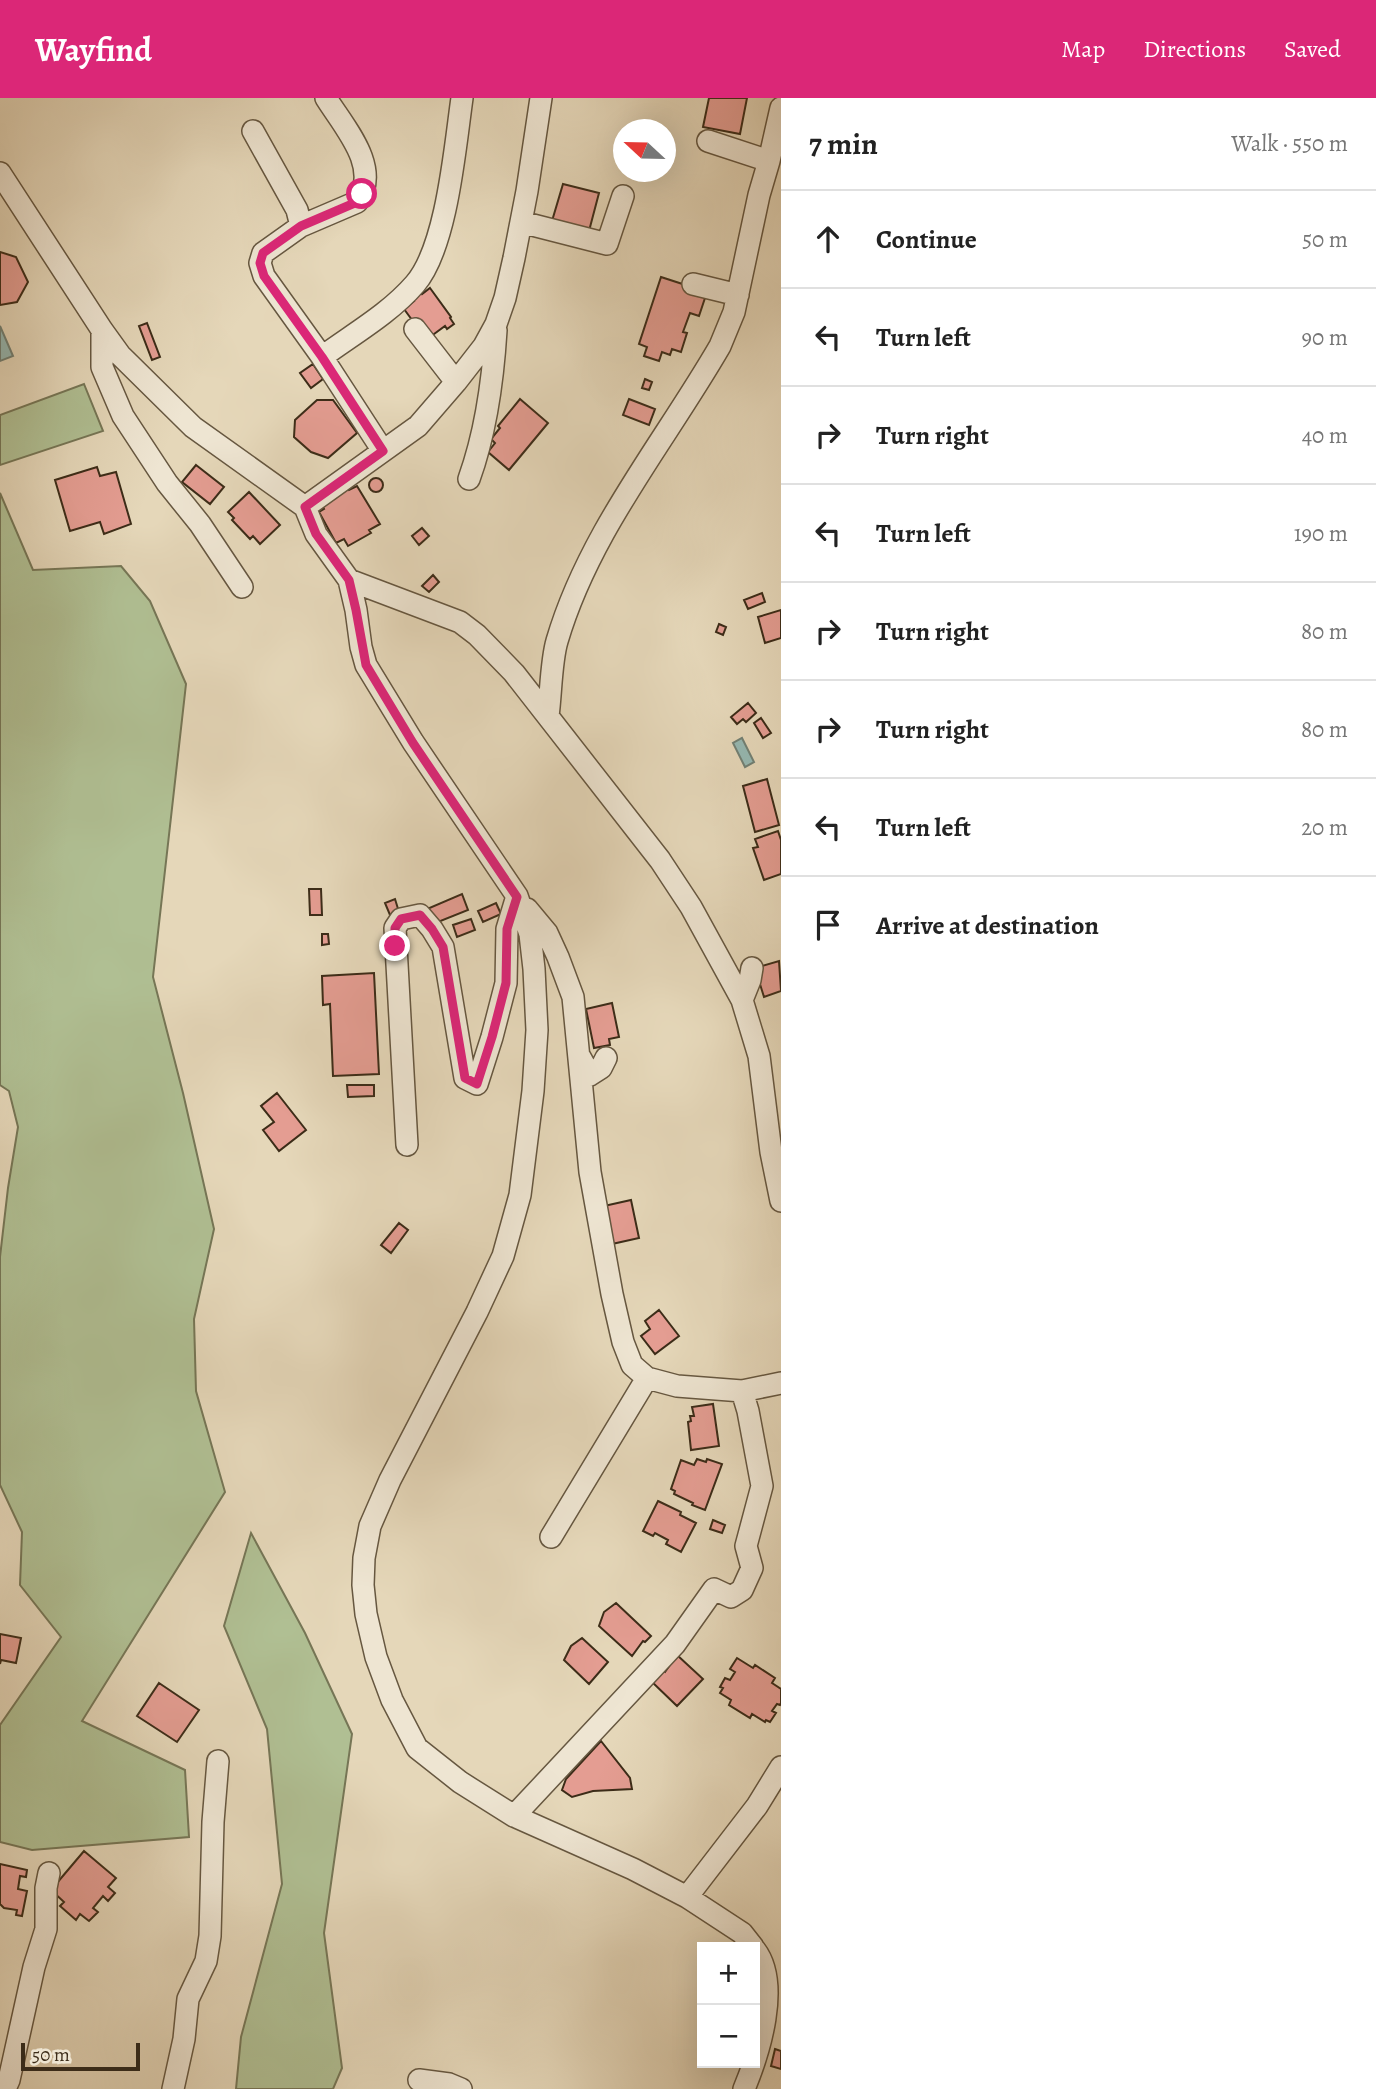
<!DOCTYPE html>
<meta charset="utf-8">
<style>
body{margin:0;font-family:Alegreya,serif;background:#f2f2f2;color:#222}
.controls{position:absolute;right:21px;bottom:21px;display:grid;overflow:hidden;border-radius:0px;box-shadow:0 7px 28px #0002}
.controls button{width:63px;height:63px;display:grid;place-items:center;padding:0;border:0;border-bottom:2px solid #e0e0e0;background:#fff;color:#222;font:35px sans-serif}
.compass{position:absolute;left:613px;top:21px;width:63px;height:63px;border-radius:50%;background:#fff;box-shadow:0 7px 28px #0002;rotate:292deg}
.scale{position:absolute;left:21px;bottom:18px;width:119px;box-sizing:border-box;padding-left:7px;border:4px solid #3c2c18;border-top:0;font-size:19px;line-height:24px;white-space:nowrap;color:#3c2c18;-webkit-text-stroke:5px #eee5d2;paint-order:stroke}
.stop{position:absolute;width:21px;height:21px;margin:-16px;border:5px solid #db2777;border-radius:50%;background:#fff}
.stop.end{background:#db2777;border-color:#fff;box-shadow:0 2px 7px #0008}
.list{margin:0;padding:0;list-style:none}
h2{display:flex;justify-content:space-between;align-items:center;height:91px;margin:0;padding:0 28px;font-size:30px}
h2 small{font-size:23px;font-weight:400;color:#767676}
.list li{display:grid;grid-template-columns:46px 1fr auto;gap:21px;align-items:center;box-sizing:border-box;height:98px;padding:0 28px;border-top:2px solid #e0e0e0}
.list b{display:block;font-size:26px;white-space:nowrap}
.list em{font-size:23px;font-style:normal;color:#767676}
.icon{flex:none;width:38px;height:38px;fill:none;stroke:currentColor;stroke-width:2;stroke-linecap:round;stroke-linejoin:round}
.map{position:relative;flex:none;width:781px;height:1991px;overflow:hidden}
header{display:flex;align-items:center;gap:42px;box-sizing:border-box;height:98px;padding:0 35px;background:#db2777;color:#fff}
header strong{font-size:33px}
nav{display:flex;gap:38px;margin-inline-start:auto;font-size:24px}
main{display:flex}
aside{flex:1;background:#fff}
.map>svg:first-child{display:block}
</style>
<header>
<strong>Wayfind</strong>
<nav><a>Map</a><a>Directions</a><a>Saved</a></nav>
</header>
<main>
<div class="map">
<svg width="781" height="1991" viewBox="0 0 781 1991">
<rect width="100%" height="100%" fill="#e5d7b9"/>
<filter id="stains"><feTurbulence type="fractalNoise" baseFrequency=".00286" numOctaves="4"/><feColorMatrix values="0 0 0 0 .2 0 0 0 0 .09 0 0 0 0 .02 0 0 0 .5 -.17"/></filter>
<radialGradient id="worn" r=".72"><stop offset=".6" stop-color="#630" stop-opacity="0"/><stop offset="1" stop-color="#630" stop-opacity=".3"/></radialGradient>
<path fill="#b0bf93" stroke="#767656" stroke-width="2" d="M 84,286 L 103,333 L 0,367 L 0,317 Z
M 0,395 L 33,472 L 121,468 L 150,503 L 186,586 L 153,879 L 183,995 L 214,1131 L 194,1221 L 196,1293 L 225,1394 L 82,1623 L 185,1672 L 189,1739 L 32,1752 L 0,1744 L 0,1627 L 61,1539 L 20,1487 L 22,1434 L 0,1387 L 0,1159 L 8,1090 L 18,1029 L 9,993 L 0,987 Z
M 251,1435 L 305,1535 L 352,1636 L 324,1835 L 342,1970 L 333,1991 L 236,1991 L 241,1939 L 282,1786 L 267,1631 L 224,1528 Z"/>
<path fill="#96b9b3" stroke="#728175" stroke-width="2" d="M 0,228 L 13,258 L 0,263 Z
M 742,640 L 754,664 L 745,669 L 733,645 Z"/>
<path fill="#e49d92" stroke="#3c2c18" stroke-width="2" d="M 709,0 L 747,0 L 740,36 L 703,29 Z
M 563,86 L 599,95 L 589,133 L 552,123 Z
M 0,154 L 16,159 L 28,184 L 17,204 L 0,207 Z
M 661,179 L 707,194 L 699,218 L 690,215 L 683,234 L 687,235 L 681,254 L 672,251 L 670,257 L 662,254 L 659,263 L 644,258 L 647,249 L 639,246 Z
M 430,190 L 451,219 L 450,220 L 454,226 L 447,231 L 445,228 L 430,239 L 423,237 L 404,211 L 414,203 L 409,197 L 418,191 L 422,196 Z
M 147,225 L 160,259 L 152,262 L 139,228 Z
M 313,266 L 323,281 L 311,290 L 300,275 Z
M 645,281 L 652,284 L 649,292 L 642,290 Z
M 520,301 L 548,325 L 509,372 L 488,354 L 495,345 L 491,341 L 500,330 L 498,328 Z
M 629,301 L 655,311 L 649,327 L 623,317 Z
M 317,302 L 333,302 L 357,335 L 328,360 L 311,354 L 294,339 L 295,322 Z
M 196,367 L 224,389 L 210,406 L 182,384 Z
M 97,369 L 100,378 L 116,374 L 131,426 L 104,436 L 100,424 L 70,433 L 55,382 Z
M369 387a7 7 0 1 1 14 0a7 7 0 1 1-14 0Z
M 357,388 L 380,426 L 369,432 L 371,435 L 348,448 L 344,441 L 336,445 L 319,414 L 324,411 L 321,406 L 348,390 L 349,392 Z
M 249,394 L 280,427 L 260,446 L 253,438 L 250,441 L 232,422 L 234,420 L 228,414 Z
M 422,430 L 429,438 L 419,447 L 412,438 Z
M 433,477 L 439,484 L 429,494 L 422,488 Z
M 762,495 L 765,504 L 748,511 L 744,502 Z
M 781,512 L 781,540 L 765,545 L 758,519 Z
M 719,526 L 726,529 L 723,537 L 716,534 Z
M 748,605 L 756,615 L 746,624 L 743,621 L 737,626 L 731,619 Z
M 761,620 L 771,635 L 763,640 L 754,625 Z
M 767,681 L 779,727 L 755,734 L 743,688 Z
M 778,733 L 781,742 L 781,776 L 764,782 L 753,750 L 758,749 L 755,741 Z
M 309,791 L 321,791 L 322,817 L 310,817 Z
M 462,796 L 468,812 L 433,826 L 427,811 Z
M 395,801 L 399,814 L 390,817 L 385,805 Z
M 496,805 L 501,816 L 483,824 L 478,813 Z
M 471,821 L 475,832 L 457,839 L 453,827 Z
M 322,836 L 328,836 L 329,846 L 322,847 Z
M 779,863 L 781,893 L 764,899 L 755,870 Z
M 374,875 L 379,976 L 333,978 L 330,906 L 323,907 L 322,878 Z
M 612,905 L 619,939 L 609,941 L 610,947 L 594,950 L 586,911 Z
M 347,987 L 374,987 L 374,998 L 348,999 Z
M 277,995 L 306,1032 L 279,1053 L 263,1032 L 274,1024 L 261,1008 Z
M 631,1102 L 639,1140 L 612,1146 L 604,1108 Z
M 399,1125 L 408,1132 L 391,1155 L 381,1147 Z
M 659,1212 L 679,1238 L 655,1256 L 641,1238 L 650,1231 L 645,1223 Z
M 713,1306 L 719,1348 L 691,1352 L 688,1324 L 691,1323 L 690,1318 L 694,1318 L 692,1309 Z
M 697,1361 L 706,1364 L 707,1361 L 722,1366 L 705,1412 L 692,1407 L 693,1405 L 674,1396 L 675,1393 L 671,1391 L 681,1362 L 694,1367 Z
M 658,1403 L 681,1414 L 680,1417 L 696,1425 L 681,1454 L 666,1446 L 668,1442 L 655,1435 L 653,1438 L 643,1433 Z
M 713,1422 L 725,1427 L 722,1435 L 710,1431 Z
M 616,1505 L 651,1538 L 645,1544 L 643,1543 L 632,1558 L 599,1528 L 604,1514 Z
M 0,1536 L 21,1540 L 16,1565 L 1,1562 L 0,1566 Z
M 582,1540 L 608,1564 L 589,1586 L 564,1562 L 571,1548 Z
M 677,1557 L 703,1581 L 677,1608 L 651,1583 L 662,1572 L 665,1574 Z
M 737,1560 L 753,1570 L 755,1567 L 775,1580 L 772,1585 L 781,1591 L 781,1605 L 780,1607 L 777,1606 L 772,1613 L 776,1615 L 770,1624 L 766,1622 L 765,1624 L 752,1616 L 750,1620 L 729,1607 L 731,1602 L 720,1595 L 723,1590 L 720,1589 L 725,1580 L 730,1582 L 735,1574 L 730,1571 Z
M 159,1585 L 199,1612 L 177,1644 L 137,1618 Z
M 601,1643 L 630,1680 L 632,1691 L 593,1693 L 572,1699 L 562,1692 L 566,1681 Z
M 84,1753 L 116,1780 L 108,1789 L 115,1795 L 108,1803 L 103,1798 L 93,1810 L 98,1814 L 89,1823 L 80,1816 L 76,1822 L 60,1808 L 64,1804 L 51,1792 Z
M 0,1766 L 27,1772 L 26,1779 L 20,1778 L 18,1791 L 27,1793 L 22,1818 L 16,1817 L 17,1812 L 4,1810 L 0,1806 Z
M 775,1951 L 781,1953 L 781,1971 L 771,1968 Z"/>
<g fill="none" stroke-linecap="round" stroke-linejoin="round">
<defs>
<path id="minor" d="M 253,33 L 297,112 L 301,128 L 263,155 L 260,165 L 264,178 L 322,259 L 383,353
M 708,43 L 769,63
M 0,75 L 102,232 L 120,257 L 193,329 L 305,409 L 316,436 L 349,482 L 356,512 L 361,549 L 366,567 L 413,644 L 517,798 L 530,836 L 534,871 L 537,932 L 533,993 L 520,1097 L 503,1158 L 477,1214 L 390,1382 L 370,1428 L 364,1460 L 363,1487 L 366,1516 L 376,1559 L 392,1602 L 417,1650 L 460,1684 L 514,1718 L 633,1771 L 687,1799 L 742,1835 L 753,1849
M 521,124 L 607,146 L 623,98
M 301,128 L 357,104 C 382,70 344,29 326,0
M 693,186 L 738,197
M 415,231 L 456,284
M 102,232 L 102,269 L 123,318 L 167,385 L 200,426 L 242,489
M 322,259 C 353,236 389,216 415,186 C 447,149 455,49 462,0
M 469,381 C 486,334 493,282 496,232
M 305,409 L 418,328 L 456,284 L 484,248 L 496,226 L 505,200 L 514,160 L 527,93 L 541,0
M 349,482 L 460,524 L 477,537 L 514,575 L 660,762 L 691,809 L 742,902 L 759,958 L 771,1054 L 781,1103
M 548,618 C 551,596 551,563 557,543 C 589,434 664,345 720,248 L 734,214 L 759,97 L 769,63 L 781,10
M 527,811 L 547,835 L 558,859 L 573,899 L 590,1074 L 612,1196 L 623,1244 L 632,1267 L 647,1280 L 677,1288 L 742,1293 L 781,1285
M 742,902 L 750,882 L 752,870
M 580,959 L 590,977 L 601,970 L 606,960
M 407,1047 L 395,830 L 401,821 L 420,817 L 432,831 L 443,849 L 465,980 L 477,986 L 492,939 L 506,885 L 507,831 L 517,798
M 551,1439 L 647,1280
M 514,1718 L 675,1546 L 714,1491 L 731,1499 L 742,1492 L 752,1470 L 746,1448 L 762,1388 L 748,1313 L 742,1293
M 687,1799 L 757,1708 L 781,1669
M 419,1982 L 449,1986 L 461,1991
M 5,1991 L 9,1982 L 34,1869 L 46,1831 L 46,1790 L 49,1775
M 173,1991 L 184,1941 L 188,1901 L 206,1863 L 210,1838 L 213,1724 L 218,1663
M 744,1991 C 759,1955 781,1886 755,1852"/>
</defs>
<use href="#minor" stroke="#665740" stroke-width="24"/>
<use href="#minor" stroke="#eee5d2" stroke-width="21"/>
</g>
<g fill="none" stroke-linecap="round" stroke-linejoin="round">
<path stroke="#db2777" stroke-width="9" d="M 362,96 L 357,104 L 301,128 L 263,155 L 260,165 L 264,178 L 322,259 L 383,353 L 305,409 L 316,436 L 349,482 L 356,512 L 366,567 L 413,645 L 517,799 L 507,831 L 506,885 L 492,939 L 477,986 L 465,980 L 443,849 L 432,831 L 420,817 L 401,821 L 395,830 L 395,848"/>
</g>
<rect width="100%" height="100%" filter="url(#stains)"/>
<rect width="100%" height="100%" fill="url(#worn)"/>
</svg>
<div class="controls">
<button>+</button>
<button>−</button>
</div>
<svg class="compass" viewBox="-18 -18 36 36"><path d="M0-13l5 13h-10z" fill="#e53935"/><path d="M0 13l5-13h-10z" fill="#767676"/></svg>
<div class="scale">50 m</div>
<div class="stop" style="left:362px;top:96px"></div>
<div class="stop end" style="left:395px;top:848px"></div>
</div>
<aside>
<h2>7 min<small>Walk · 550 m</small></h2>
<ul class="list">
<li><svg class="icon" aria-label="ahead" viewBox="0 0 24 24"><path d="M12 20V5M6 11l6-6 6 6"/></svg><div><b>Continue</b></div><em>50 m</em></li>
<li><svg class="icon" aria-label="left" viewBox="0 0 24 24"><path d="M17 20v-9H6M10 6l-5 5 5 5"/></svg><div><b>Turn left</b></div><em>90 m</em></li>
<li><svg class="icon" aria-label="right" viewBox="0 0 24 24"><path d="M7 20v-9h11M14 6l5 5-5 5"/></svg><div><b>Turn right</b></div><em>40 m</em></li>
<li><svg class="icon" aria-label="left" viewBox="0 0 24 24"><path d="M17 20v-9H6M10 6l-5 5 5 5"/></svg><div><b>Turn left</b></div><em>190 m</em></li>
<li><svg class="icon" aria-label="right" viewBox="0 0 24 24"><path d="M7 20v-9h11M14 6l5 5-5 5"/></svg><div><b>Turn right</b></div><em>80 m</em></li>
<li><svg class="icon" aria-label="right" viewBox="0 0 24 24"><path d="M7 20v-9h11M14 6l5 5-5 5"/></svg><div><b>Turn right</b></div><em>80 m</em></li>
<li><svg class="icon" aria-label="left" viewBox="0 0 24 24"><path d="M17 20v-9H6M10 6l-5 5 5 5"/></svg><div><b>Turn left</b></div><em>20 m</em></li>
<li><svg class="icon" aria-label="arrive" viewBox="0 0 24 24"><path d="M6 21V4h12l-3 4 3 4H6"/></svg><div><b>Arrive at destination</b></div></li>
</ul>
</aside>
</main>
